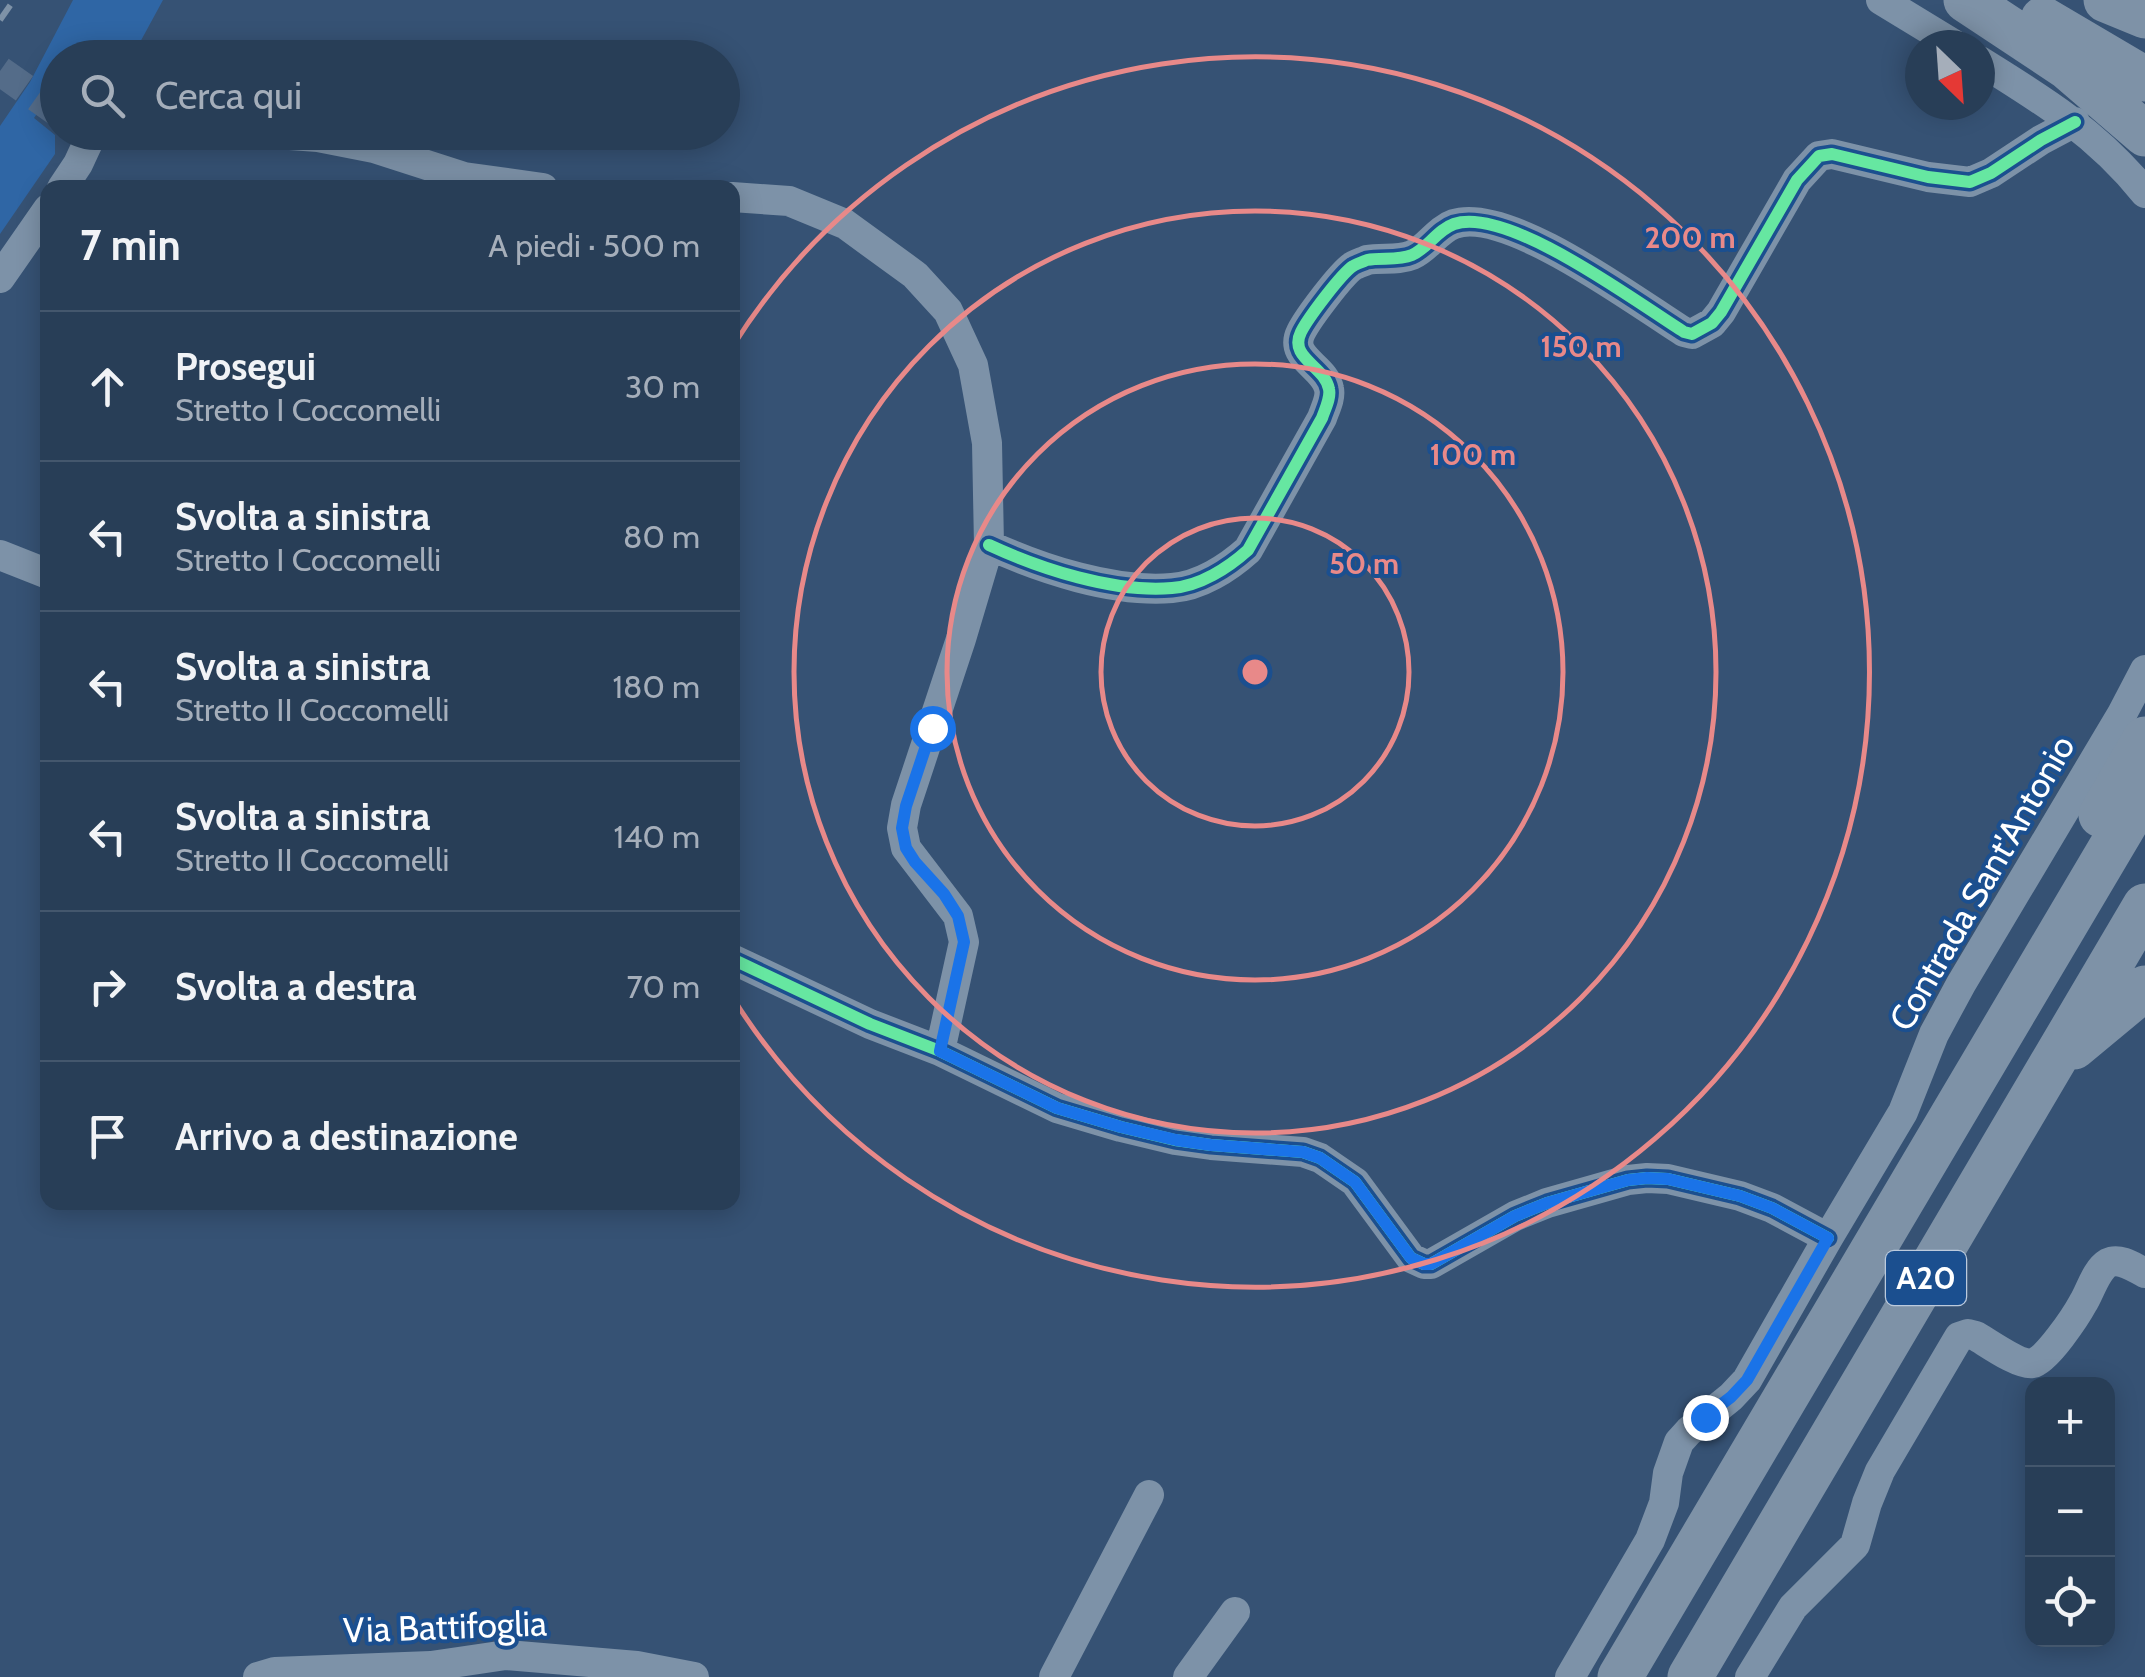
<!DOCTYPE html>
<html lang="it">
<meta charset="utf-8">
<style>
body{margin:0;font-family:Cabin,sans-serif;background:#30455d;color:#f1f3f6}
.controls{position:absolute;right:30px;bottom:30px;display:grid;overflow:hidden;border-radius:20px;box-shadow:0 5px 25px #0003}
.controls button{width:90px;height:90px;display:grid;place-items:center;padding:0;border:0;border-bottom:2px solid #44576d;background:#283e57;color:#f1f3f6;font:50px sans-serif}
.compass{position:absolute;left:1905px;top:30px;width:90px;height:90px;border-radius:50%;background:#283e57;box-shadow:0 5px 25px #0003;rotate:155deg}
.stop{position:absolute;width:30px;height:30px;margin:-22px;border:8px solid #1a73e8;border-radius:50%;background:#fff}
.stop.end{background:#1a73e8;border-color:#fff;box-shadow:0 2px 10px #0008}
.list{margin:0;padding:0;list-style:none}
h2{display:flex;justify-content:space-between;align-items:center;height:130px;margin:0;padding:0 40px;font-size:42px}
h2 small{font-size:32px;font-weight:400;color:#a5aeba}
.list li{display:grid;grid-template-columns:65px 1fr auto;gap:30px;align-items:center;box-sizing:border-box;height:150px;padding:0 40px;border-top:2px solid #44576d}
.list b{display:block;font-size:38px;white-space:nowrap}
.list p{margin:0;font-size:32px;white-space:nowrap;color:#a5aeba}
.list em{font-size:32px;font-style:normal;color:#a5aeba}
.icon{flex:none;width:55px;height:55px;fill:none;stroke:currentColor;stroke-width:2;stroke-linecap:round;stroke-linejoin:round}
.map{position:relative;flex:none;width:2145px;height:1677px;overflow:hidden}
.search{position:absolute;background:#283e57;box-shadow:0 5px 25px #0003;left:40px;top:40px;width:700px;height:110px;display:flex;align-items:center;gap:25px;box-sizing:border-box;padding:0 35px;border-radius:55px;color:#a5aeba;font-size:38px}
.panel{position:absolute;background:#283e57;box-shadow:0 5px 25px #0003;left:40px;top:180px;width:700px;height:1030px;border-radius:20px}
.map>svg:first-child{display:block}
</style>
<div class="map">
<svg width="2145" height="1677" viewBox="0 0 2145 1677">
<rect width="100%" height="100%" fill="#365274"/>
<path fill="#2f66a5" d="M 73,0 L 163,0 L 132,57 L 58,58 L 57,84 L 34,118 L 55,135 L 55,154 L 0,234 L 0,126 L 30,82 Z"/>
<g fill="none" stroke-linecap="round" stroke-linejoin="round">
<path stroke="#546c89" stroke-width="30" stroke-dasharray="30 15" stroke-linecap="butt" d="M 0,71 L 58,112"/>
<path stroke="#7d92a8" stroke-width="30" d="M 1881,0 L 1955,45
M 1980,61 C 2043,100 2098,134 2145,193
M 248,132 L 318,137 L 374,148 L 464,177 L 543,188
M 62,188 L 78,164 L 91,136
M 732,197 L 789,201 L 845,224 L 915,275 L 948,311 L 973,365 L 987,443 L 989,545 L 961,639 L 906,805 L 902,828 L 906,848 L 958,916 L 964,942 L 940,1051
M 0,278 L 48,209
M 989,545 C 1041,569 1114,593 1172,588 C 1200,586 1228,568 1248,550 L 1322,418 C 1325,409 1331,398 1329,389 C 1325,366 1288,358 1301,332 C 1308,318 1341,274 1353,266 C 1354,265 1365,261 1367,260 C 1381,257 1398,261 1412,255 C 1428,248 1437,230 1454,224 C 1508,206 1636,302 1684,332 L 1692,334 L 1712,323 L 1721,312 L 1797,180 L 1819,156 L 1832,154 L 1928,177 L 1970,182 L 1991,173 L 2041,140 L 2075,122
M 0,555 L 48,574
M 732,959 L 870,1024 L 940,1051 L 1057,1108 L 1121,1127 L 1175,1140 L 1211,1145 L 1303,1152 L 1320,1158 L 1355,1182 L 1411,1258 L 1424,1264 L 1431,1264 L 1515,1216 L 1547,1203 L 1628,1180 L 1647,1178 L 1668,1179 L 1740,1196 L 1772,1208 L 1828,1238
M 258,1677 L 275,1672 L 431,1666 L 506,1655 L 637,1666 L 694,1677
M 1054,1677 L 1149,1495
M 1188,1677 L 1235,1612
M 1570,1677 L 1650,1540 L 1664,1503 L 1668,1473 L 1679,1442 L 1689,1431 L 1731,1397 L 1747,1380 L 1828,1238 L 1903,1112 L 1934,1034 L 1961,984 L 2122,714 L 2145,670
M 1750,1677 L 1793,1607 L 1855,1545 L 1867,1503 L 1880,1471 L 1959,1337 L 1968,1334 L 1976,1336 C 1988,1343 2020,1366 2033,1363 C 2046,1361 2076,1316 2083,1303 C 2090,1292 2096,1270 2108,1263 C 2120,1257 2135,1268 2145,1273"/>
<path stroke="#7e92a7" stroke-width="45" d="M 1966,0 L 2067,67 L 2145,134
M 2106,0 L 2145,16
M 2043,19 L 2145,79
M 2101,815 L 2145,739
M 2074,1047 L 2145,988
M 1620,1677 L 2145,790
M 1690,1677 L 2145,906"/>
<path stroke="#7e92a7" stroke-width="6" stroke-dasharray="18 8" stroke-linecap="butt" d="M 0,20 L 14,0"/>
<defs>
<path id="cycleway" d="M 989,545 C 1041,569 1114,593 1172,588 C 1200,586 1228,568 1248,550 L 1322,418 C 1325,409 1331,398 1329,389 C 1325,366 1288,358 1301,332 C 1308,318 1341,274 1353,266 C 1354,265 1365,261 1367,260 C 1381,257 1398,261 1412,255 C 1428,248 1437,230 1454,224 C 1508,206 1636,302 1684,332 L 1692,334 L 1712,323 L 1721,312 L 1797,180 L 1819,156 L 1832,154 L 1928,177 L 1970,182 L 1991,173 L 2041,140 L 2075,122
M 732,959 L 870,1024 L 940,1051 L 1057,1108 L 1121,1127 L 1175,1140 L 1211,1145 L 1303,1152 L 1320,1158 L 1355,1182 L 1411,1258 L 1424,1264 L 1431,1264 L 1515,1216 L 1547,1203 L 1628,1180 L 1647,1178 L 1668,1179 L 1740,1196 L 1772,1208 L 1828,1238"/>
</defs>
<use href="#cycleway" stroke="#1b4f8f" stroke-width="19"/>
<use href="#cycleway" stroke="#66e7a1" stroke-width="12"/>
</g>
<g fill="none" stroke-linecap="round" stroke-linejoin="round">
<path stroke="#1a73e8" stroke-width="12" d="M 932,728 L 906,806 L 902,828 L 906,848 L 915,862 L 944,894 L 958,916 L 964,942 L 940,1051 L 1057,1108 L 1121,1127 L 1176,1140 L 1211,1145 L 1303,1152 L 1320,1158 L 1355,1182 L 1411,1258 L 1424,1264 L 1431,1264 L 1515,1216 L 1547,1203 L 1628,1180 L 1647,1178 L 1668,1179 L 1740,1196 L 1772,1208 L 1828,1238 L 1747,1380 L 1731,1397 L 1705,1417"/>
</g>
<g fill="none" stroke="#e88989" stroke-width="5">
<circle cx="1255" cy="672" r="154"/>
<circle cx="1255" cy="672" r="308"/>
<circle cx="1255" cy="672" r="461"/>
<path d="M733 346A615 615 0 1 1 733 998"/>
</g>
<g text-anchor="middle" stroke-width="8" stroke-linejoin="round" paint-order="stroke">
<rect fill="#1b4f8f" stroke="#bbcadd" stroke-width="2.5" x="1886" y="1251" width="80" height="54" rx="8"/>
<g font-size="32" font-weight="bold" fill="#fff">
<text x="1926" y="1289">A20</text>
</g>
<g font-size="35" fill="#fff" stroke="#1b4f8f">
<text transform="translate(1982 883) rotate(-60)" y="12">Contrada Sant'Antonio</text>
<text transform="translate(445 1627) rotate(-2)" y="12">Via Battifoglia</text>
</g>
</g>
<circle cx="1255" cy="672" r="15" fill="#e88989" stroke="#1b4f8f" stroke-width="5"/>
<g font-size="30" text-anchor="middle" font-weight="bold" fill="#e88989" stroke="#1b4f8f" stroke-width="8" stroke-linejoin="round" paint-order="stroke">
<text x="1690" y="248">200 m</text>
<text x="1581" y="357">150 m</text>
<text x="1473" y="465">100 m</text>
<text x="1364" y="574">50 m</text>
</g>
</svg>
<div class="controls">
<button>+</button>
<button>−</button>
<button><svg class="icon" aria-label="locate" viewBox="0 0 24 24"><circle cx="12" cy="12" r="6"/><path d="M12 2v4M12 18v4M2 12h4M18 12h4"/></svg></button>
</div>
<svg class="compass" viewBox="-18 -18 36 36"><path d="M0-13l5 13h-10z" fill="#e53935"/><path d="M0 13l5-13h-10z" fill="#a5aeba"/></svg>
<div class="stop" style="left:932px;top:728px"></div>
<div class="stop end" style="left:1705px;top:1417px"></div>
<div class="search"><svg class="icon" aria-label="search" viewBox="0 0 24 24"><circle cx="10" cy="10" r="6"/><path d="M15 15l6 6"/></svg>Cerca qui</div>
<section class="panel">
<h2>7 min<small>A piedi · 500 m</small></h2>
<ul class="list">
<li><svg class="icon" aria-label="ahead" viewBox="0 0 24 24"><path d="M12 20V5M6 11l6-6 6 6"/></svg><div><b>Prosegui</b><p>Stretto I Coccomelli</p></div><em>30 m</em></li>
<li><svg class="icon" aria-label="left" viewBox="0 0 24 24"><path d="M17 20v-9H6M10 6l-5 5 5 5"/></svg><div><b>Svolta a sinistra</b><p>Stretto I Coccomelli</p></div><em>80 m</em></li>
<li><svg class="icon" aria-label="left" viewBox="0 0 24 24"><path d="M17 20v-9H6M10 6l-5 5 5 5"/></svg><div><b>Svolta a sinistra</b><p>Stretto II Coccomelli</p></div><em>180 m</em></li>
<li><svg class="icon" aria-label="left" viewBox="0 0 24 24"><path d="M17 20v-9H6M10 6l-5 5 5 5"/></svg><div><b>Svolta a sinistra</b><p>Stretto II Coccomelli</p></div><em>140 m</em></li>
<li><svg class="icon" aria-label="right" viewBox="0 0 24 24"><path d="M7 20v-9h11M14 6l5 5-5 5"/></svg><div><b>Svolta a destra</b></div><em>70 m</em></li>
<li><svg class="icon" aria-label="arrive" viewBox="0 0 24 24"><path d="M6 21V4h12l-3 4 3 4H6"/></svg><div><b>Arrivo a destinazione</b></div></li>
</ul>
</section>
</div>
